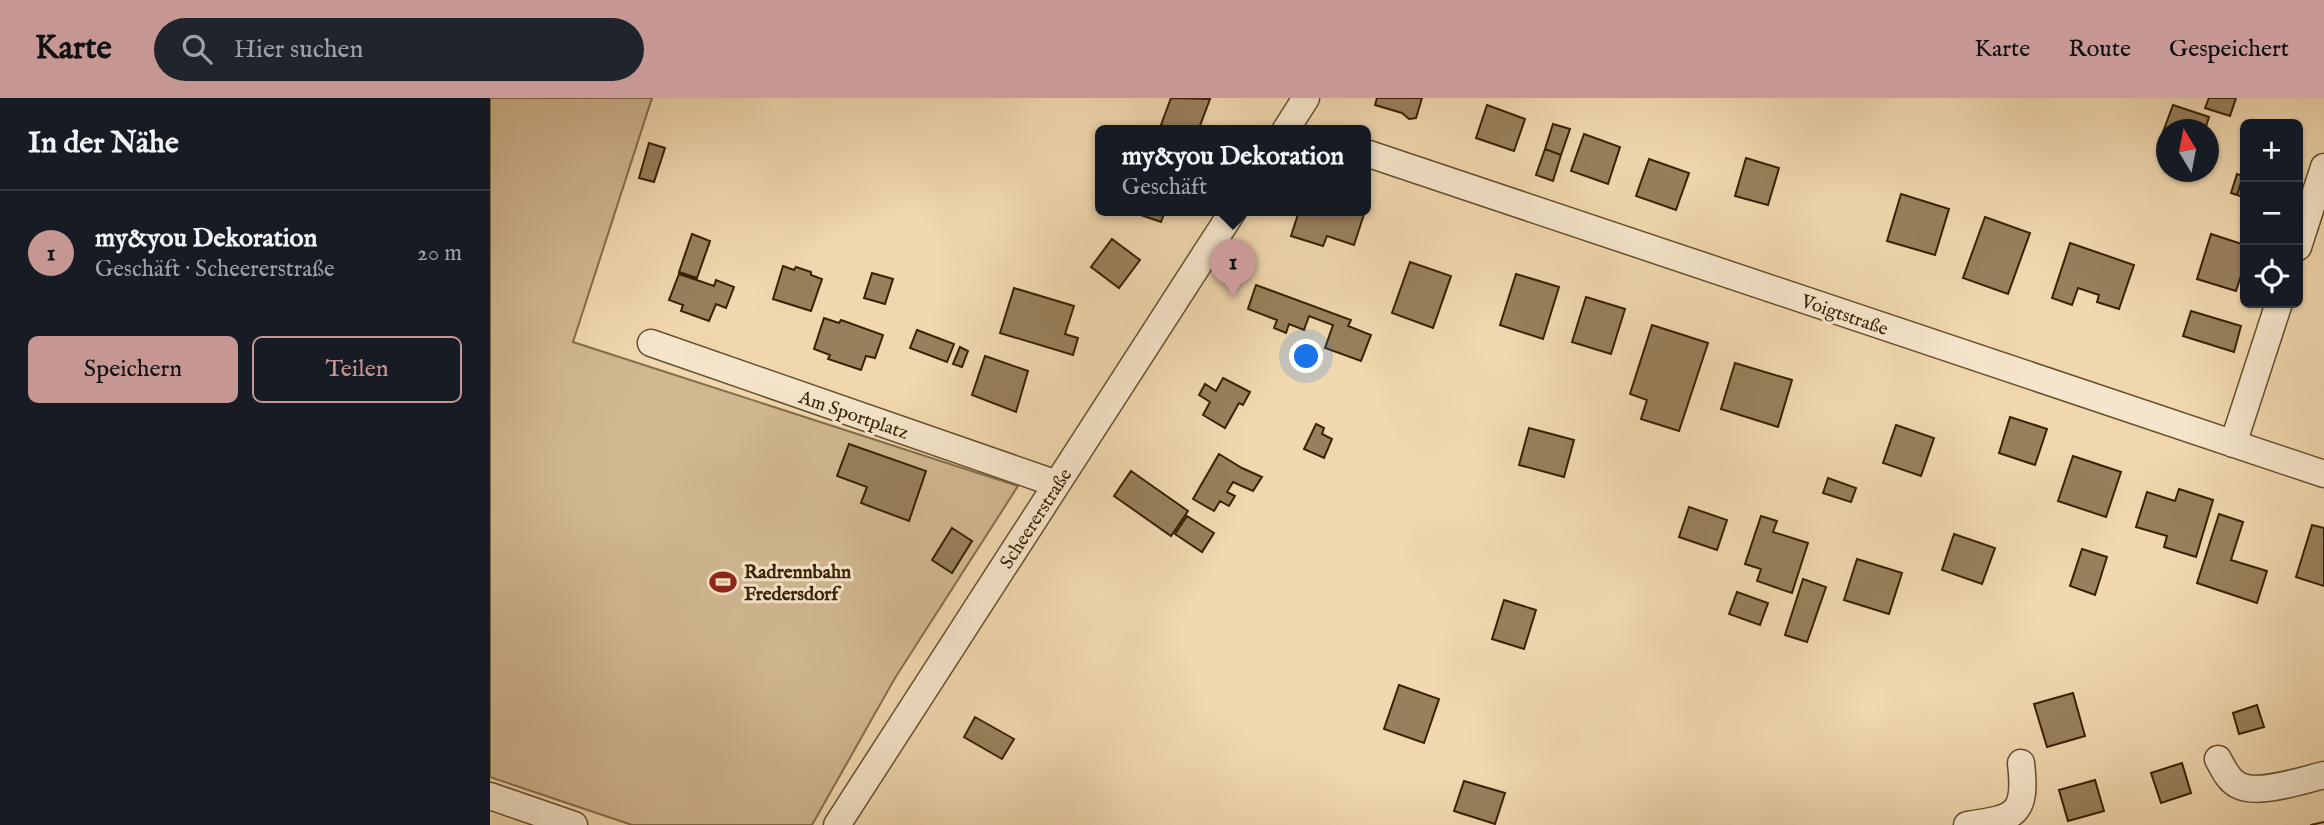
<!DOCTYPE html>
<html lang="de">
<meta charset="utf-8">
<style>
body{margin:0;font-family:"IM FELL English",serif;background:#20242c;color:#f1f3f6}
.controls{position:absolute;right:21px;top:21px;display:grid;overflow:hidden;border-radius:10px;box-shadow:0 2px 5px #0004}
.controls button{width:63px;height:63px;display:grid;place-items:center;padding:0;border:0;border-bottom:2px solid #363941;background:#171b24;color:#f1f3f6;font:35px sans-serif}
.compass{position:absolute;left:1666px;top:21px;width:63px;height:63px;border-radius:50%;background:#171b24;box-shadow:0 2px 5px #0004;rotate:350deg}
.you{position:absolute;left:817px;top:259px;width:24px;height:24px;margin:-18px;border:5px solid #fff;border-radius:50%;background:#1a73e8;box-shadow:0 0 0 10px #1a73e833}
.badge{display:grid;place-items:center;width:46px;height:46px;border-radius:50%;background:#c59692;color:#111;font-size:23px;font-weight:700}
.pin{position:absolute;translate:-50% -58px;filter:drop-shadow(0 2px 4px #0008)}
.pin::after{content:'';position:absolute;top:37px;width:24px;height:21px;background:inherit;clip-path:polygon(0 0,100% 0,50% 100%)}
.popup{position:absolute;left:605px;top:27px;width:276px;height:91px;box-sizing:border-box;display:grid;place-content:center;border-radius:10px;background:#171b24;filter:drop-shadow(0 2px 5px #0005);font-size:23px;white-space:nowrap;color:#9ea1a6}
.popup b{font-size:26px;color:#f1f3f6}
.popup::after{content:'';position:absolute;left:50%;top:100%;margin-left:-14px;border:14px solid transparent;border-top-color:#171b24}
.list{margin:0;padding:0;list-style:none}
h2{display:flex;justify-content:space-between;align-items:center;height:91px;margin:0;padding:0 28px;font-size:30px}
h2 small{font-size:23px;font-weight:400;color:#9ea1a6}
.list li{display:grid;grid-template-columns:46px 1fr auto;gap:21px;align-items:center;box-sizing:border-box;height:126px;padding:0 28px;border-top:2px solid #363941}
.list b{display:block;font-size:26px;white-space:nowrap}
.list p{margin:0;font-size:23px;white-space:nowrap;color:#9ea1a6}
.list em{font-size:23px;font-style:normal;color:#9ea1a6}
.actions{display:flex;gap:14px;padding:21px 28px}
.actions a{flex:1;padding:16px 0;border:2px solid #c59692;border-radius:10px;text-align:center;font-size:24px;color:#c59692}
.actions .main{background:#c59692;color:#111}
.icon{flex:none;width:38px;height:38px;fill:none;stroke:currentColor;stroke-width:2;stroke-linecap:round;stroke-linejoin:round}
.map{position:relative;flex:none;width:1834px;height:727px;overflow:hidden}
header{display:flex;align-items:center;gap:42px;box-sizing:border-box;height:98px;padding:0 35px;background:#c59692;color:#111}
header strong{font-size:33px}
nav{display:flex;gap:38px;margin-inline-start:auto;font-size:24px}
.search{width:490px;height:63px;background:#20242c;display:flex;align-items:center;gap:18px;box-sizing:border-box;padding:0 24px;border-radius:38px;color:#9ea1a6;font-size:26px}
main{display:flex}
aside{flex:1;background:#171b24}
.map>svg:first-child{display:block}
</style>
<header>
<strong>Karte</strong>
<div class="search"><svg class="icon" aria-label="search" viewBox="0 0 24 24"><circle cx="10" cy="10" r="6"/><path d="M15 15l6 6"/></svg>Hier suchen</div>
<nav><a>Karte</a><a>Route</a><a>Gespeichert</a></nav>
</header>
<main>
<aside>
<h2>In der Nähe<small></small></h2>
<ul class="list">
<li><span class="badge">1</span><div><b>my&amp;you Dekoration</b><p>Geschäft · Scheererstraße</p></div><em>20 m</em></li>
</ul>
<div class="actions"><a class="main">Speichern</a><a>Teilen</a></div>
</aside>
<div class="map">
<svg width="1834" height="727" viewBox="0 0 1834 727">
<rect width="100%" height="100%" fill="#f0d7ae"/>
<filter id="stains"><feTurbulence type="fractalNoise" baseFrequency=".00286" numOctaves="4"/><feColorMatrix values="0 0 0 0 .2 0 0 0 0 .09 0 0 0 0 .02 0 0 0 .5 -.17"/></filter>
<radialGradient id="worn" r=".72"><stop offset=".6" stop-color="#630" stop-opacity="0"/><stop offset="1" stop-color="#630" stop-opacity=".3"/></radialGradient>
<path fill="#d1b891" stroke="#846d4a" stroke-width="2" d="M 0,0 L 162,0 L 83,244 L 528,388 L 405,580 L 322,727 L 142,727 L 0,679 Z"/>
<path fill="#98805c" stroke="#382204" stroke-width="2" d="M 681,0 L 720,1 L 708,33 L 687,33 L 671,27 Z
M 887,0 L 932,0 L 926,20 L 919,21 L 912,15 L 885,7 Z
M 1719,0 L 1746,0 L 1740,18 L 1715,10 Z
M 997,7 L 1035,21 L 1024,53 L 986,40 Z
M 1683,7 L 1719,19 L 1715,32 L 1676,32 L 1676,35 L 1673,34 Z
M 1063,26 L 1080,31 L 1071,57 L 1055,51 Z
M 1094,36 L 1130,49 L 1118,86 L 1081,73 Z
M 159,45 L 175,50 L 164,84 L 149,80 Z
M 1055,51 L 1071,57 L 1063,83 L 1046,77 Z
M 1256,60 L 1289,70 L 1278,107 L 1245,98 Z
M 1159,61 L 1199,75 L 1186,112 L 1146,98 Z
M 1755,73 L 1755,100 L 1747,97 Z
M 1747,76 L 1753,78 L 1747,97 L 1741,95 Z
M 1411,96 L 1459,111 L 1445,157 L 1397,143 Z
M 639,113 L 675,113 L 671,124 Z
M 809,113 L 875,113 L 864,147 L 837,138 L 833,148 L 801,138 Z
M 1495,119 L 1540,135 L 1518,196 L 1473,180 Z
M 202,136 L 220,143 L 207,180 L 189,174 Z
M 1721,136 L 1755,147 L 1755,165 L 1746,193 L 1707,181 Z
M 622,141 L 650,162 L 629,190 L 601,169 Z
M 1580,145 L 1644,167 L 1629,211 L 1607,204 L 1609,197 L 1588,190 L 1582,207 L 1562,200 Z
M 920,164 L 961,178 L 943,230 L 902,215 Z
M 293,168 L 304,172 L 306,169 L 321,174 L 321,177 L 332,181 L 321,213 L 283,201 Z
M 382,175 L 403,181 L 395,206 L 374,200 Z
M 189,176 L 224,188 L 226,182 L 244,189 L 236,210 L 226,206 L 219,223 L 191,213 L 193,207 L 179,202 Z
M 1026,176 L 1069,189 L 1053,241 L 1010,227 Z
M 766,187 L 861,222 L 858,228 L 881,237 L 871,263 L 835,250 L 843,227 L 819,218 L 814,232 L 799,226 L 796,235 L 784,230 L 787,222 L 758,211 Z
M 524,190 L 584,208 L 575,236 L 588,240 L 583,257 L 510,235 Z
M 1096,199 L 1135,211 L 1121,256 L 1082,244 Z
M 1701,213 L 1751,228 L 1744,254 L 1693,238 Z
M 334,220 L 349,225 L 351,222 L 393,237 L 385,260 L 376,258 L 371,272 L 338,261 L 340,257 L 324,251 Z
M 1162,227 L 1218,245 L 1189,333 L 1151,321 L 1157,302 L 1140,296 Z
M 427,232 L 464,246 L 457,264 L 420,250 Z
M 470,249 L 478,253 L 472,269 L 463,266 Z
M 495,258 L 538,273 L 526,314 L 482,297 Z
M 1245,265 L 1302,282 L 1288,329 L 1231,311 Z
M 733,280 L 760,294 L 753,307 L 749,305 L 735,330 L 713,317 L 720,304 L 709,297 L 715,286 L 726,293 Z
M 1520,319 L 1557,331 L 1545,367 L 1509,355 Z
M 826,326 L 834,330 L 832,336 L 842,341 L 834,360 L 814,351 Z
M 1406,327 L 1444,340 L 1431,378 L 1393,365 Z
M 1039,330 L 1084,342 L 1074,379 L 1029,367 Z
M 359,346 L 436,373 L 419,423 L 371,405 L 377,389 L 347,378 Z
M 729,356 L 752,370 L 772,379 L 763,393 L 743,384 L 737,394 L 745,398 L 739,408 L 730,403 L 724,413 L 703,401 Z
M 1583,358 L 1631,374 L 1616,419 L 1568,403 Z
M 641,373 L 698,413 L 681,438 L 624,398 Z
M 1338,380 L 1366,390 L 1361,404 L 1333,395 Z
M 1689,391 L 1723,402 L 1706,459 L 1674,449 L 1677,438 L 1646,429 L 1657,394 L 1685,403 Z
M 1199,409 L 1237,422 L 1227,452 L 1189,439 Z
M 1729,416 L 1753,424 L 1741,462 L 1777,473 L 1767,505 L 1707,485 Z
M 697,418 L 724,435 L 712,454 L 685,436 Z
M 1271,418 L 1287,423 L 1283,434 L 1318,445 L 1302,495 L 1267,483 L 1271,471 L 1255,466 Z
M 1822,427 L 1834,430 L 1834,488 L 1806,479 Z
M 462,430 L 482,443 L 462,475 L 442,462 Z
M 1464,436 L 1505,450 L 1492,486 L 1452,472 Z
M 1592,451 L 1617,459 L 1605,497 L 1580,488 Z
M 1367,461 L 1412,475 L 1399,516 L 1354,502 Z
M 1313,481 L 1336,489 L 1317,544 L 1295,537 Z
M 1247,494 L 1278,505 L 1270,527 L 1239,516 Z
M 1014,502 L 1046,512 L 1034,551 L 1002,541 Z
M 909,587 L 949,601 L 934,645 L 894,631 Z
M 1583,595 L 1595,638 L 1557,649 L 1544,606 Z
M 1767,607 L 1774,629 L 1749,636 L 1743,615 Z
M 485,619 L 524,641 L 512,661 L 474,639 Z
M 1692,665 L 1701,695 L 1671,705 L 1661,675 Z
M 1605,682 L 1614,713 L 1578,723 L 1569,692 Z
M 974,683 L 1015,695 L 1005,726 L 964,713 Z"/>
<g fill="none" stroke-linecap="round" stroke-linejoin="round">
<defs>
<path id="street" d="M 795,33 L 816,0
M 876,55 L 1834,376
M 1808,149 L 1834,69
M 161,245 L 567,386
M 1743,346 L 1789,205
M 1728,661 C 1733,670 1738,682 1748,687 C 1767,698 1813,682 1834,677
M 0,698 L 84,727
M 347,727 L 743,113
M 1477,727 C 1526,720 1537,717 1531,665"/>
</defs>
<use href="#street" stroke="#664f2e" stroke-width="29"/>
<use href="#street" stroke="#f5e5ca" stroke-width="26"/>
<path stroke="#382204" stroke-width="2" d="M 1821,727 L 1834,724"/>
</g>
<defs>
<symbol id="stadium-bare" viewBox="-9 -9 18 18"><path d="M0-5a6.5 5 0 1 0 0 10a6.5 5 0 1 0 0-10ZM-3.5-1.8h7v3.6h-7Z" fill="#8f2418" stroke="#f5e5ca" stroke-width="2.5" paint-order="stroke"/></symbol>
</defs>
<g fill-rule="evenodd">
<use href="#stadium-bare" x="214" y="465" width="38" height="38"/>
</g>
<g text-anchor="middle" stroke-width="6" stroke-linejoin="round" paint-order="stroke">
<g font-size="19" fill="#382204" stroke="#f5e5ca">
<text transform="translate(1355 216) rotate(19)" y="7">Voigtstraße</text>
<text transform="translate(364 316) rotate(19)" y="7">Am Sportplatz</text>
<text transform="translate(545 420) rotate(-57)" y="7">Scheererstraße</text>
</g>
<g font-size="19" font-weight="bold" fill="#382204" stroke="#f5e5ca" text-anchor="start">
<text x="254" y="480">Radrennbahn<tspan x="254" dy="22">Fredersdorf</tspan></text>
</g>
</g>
<rect width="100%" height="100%" filter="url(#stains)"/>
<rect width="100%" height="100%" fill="url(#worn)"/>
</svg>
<div class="controls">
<button>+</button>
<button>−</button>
<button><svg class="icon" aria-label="locate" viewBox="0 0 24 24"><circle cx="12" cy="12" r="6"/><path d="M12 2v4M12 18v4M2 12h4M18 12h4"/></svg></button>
</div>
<svg class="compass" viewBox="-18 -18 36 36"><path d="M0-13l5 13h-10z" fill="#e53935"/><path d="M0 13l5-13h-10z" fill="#9ea1a6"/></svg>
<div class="you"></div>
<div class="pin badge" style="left:743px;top:199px">1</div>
<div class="popup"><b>my&amp;you Dekoration</b>Geschäft</div>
</div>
</main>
